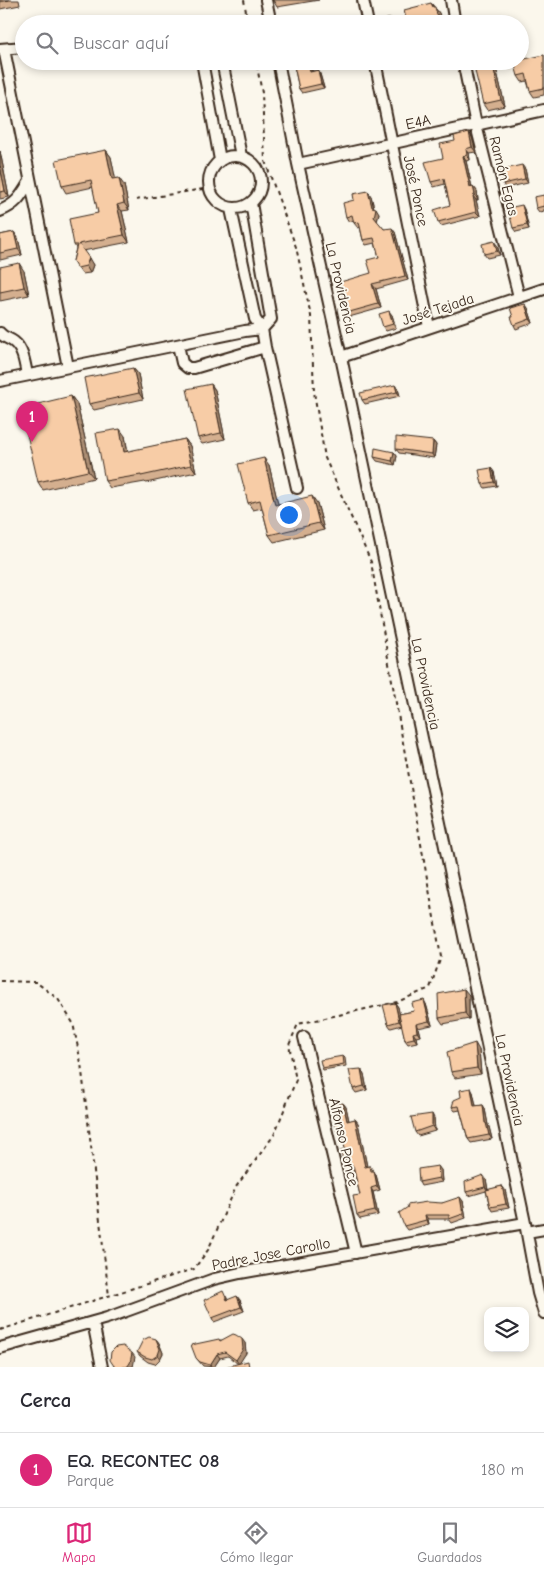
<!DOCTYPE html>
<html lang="es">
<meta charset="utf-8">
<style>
body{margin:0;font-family:"Comic Neue",sans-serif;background:#f7f7f7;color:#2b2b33}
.controls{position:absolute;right:15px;bottom:15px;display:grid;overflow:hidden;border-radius:10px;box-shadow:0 2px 8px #0003}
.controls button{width:45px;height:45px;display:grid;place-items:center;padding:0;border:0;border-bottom:1px solid #e1e1e2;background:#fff;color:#2b2b33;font:25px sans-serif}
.you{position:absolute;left:288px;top:514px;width:18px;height:18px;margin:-12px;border:4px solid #fff;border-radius:50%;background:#1a73e8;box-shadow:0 0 0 8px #1a73e833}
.badge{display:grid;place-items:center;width:32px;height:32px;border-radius:50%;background:#db2777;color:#fff;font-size:16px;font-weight:700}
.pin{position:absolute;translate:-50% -41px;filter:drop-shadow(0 1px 2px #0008)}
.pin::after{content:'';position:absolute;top:26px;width:18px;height:15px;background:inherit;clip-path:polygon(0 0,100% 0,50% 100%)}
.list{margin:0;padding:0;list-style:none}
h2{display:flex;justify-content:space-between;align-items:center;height:65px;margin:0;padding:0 20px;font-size:21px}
h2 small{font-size:16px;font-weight:400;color:#7c7c81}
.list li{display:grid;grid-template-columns:32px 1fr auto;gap:15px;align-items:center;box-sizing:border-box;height:75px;padding:0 20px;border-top:1px solid #e1e1e2}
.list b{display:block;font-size:19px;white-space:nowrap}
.list p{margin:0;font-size:16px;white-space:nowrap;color:#7c7c81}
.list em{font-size:16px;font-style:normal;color:#7c7c81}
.icon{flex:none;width:28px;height:28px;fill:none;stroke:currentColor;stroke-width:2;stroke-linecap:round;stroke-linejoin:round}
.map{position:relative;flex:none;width:544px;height:1367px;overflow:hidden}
.search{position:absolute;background:#fff;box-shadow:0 2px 8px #0003;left:15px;right:15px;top:15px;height:55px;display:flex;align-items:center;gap:12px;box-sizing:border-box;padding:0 18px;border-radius:28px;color:#7c7c81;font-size:19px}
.sheet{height:140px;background:#fff}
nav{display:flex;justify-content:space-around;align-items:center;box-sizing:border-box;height:70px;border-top:1px solid #e1e1e2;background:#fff;font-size:14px;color:#7c7c81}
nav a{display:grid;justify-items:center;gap:2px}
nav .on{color:#db2777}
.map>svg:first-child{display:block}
</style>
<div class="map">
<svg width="544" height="1367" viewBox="0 0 544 1367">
<rect width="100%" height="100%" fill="#fbf7ec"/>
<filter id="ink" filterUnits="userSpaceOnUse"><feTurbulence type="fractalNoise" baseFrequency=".02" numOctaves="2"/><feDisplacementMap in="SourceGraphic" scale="10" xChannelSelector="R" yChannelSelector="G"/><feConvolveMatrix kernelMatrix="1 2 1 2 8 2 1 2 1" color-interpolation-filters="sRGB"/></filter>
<g filter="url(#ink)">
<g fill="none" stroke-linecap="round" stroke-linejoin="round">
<defs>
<path id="minor" d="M 266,0 L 271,24
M 363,0 L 368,24
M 451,0 L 455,24
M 0,49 L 24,47
M 4,49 L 68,367
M 202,61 L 220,160
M 222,61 L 241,156
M 278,61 L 298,164 L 341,357 L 525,1223 L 538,1293 L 544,1313
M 375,61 L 429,327
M 463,61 L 476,125 L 519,297
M209 182a26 26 0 1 1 52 0a26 26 0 1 1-52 0Z
M 298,164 L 544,110
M 231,209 L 255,319 L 262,329 L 265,347 L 297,488
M 0,211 C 17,204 21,196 30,181
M 0,333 C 4,338 9,338 14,342 C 23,349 25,364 27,375
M 178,345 L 182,363 L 188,368 L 194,368 L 265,347
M 341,357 L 544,289
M 0,381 L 245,331 L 262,329 L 271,319 L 251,203
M 304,1037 L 356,1253
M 527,1232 L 544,1229
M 93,1322 L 102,1367
M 0,1348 L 107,1318 L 214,1279 L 240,1273 L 525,1223"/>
</defs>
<use href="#minor" stroke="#3b2a1e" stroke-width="14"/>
<path stroke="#3b2a1e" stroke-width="2" stroke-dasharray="4 4" stroke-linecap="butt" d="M 244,0 L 248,24
M 136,200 L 209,188
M 0,981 L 36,982 L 58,999 L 73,1023 L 81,1063 L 109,1296
M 0,1330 L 194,1269 L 208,1250 L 236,1187 L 274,1135 L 296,1080 L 289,1045 L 298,1024 L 397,1002 L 430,988 L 441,957 L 371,562 L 325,458 L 314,392 L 311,316 L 296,247 L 265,161 L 262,93 L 256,61"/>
<use href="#minor" stroke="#fbf7ec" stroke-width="10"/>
</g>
<path fill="#d4af8f" stroke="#3b2a1e" d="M 0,0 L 19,0 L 20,5 L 0,9 Z
M 273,0 L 319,0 L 277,7 Z
M 431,3 L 439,13 L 442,24 L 407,24 Z
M 544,55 L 544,95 L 534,97 L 530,91 L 527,81 L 522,82 L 518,76 Z
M 293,61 L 310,61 L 312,71 L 318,70 L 320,74 L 324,88 L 302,93 L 299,89 Z
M 493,66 L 497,72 L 505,106 L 487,110 L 483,104 Z
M 469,132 L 472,137 L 476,152 L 469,153 L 470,160 L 466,161 L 472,187 L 473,186 L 477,191 L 478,200 L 476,200 L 480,216 L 441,226 L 438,222 L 450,205 L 445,184 L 434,187 L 431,182 L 443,158 L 455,141 Z
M 106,150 L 111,157 L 115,179 L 124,185 L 129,210 L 122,211 L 129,242 L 83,251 L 93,265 L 90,273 L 82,274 L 73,261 L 76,248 L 74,245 L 98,213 L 93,187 L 66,193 L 62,186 Z
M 0,151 L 9,197 L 0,199 Z
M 525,169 L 528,183 L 505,188 L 503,184 Z
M 544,195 L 544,211 L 539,212 L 536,208 Z
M 371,196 L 374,208 L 379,213 L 377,221 L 384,229 L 395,232 L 408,280 L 376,289 L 381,308 L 349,317 L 346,313 L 371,273 L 379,257 L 375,243 L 366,245 L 363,240 L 360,227 L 358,228 L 354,223 L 354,220 L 349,222 L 346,217 L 354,200 Z
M 524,209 L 529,229 L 516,232 L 513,228 Z
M 14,232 L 18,238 L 22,255 L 0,260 L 0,235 Z
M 497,245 L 500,255 L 487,258 L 484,254 Z
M 0,267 L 24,271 L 29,295 L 0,301 Z
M 525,304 L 528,308 L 533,323 L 516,329 L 514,325 L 513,317 Z
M 392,315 L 396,328 L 386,331 L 383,327 Z
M 133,368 L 138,374 L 143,399 L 94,410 L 89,404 Z
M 211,384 L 215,390 L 225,439 L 202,444 L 198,438 Z
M 398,389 L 400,396 L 365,404 L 362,400 Z
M 71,396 L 77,404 L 94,478 L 43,490 L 38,482 Z
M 125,436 L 128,452 L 185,439 L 190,446 L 196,472 L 146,483 L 145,482 L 110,488 L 105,481 Z
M 433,441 L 436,445 L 434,458 L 399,453 L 396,449 Z
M 394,452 L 397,456 L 395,465 L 377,461 L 374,457 Z
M 269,465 L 278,504 L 317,503 L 324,530 L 274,542 L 269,535 L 262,508 L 253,510 L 248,503 Z
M 491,468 L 494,472 L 497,486 L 485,488 L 482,484 Z
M 469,995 L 469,1019 L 443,1024 L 439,1018 Z
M 395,1003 L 398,1007 L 399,1014 L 414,1011 L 426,1004 L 432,1025 L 418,1028 L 420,1036 L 416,1037 L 417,1042 L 408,1044 L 405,1040 L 402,1025 L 391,1028 L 388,1024 Z
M 479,1050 L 481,1074 L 455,1078 L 451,1072 Z
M 343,1056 L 345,1058 L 346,1066 L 323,1070 L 322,1068 Z
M 361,1069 L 364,1074 L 367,1090 L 356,1093 L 353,1089 Z
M 473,1092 L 476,1106 L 483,1105 L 485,1109 L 488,1125 L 489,1127 L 492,1139 L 471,1143 L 468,1139 L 460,1110 L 455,1111 L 452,1107 Z
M 343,1103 L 346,1107 L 349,1121 L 355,1119 L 358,1123 L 367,1167 L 370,1166 L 376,1175 L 380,1190 L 373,1192 L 378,1215 L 360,1219 L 357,1215 L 360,1195 L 354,1171 L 352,1171 L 349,1167 L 348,1165 L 346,1165 L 343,1161 L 345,1149 L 343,1137 L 341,1134 L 340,1135 L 337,1131 Z
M 434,1118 L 435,1131 L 418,1136 L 415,1132 Z
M 441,1170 L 442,1182 L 421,1186 L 419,1182 Z
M 486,1179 L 488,1190 L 502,1186 L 505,1190 L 509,1208 L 492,1211 L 490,1207 L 486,1191 L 469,1196 L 466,1192 Z
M 463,1201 L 466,1218 L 452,1223 L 449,1219 L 428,1219 L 429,1224 L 407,1230 L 404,1226 L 442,1203 Z
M 226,1296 L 228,1300 L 240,1300 L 244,1311 L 214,1322 L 212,1318 Z
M 156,1339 L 159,1343 L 163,1353 L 160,1359 L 155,1364 L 148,1362 L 140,1356 L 137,1352 Z
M 220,1340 L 245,1343 L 246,1353 L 238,1364 L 228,1356 L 220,1358 L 214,1367 L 203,1366 L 196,1358 Z"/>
<path fill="#ad8f74" stroke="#3b2a1e" d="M 431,3 L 439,13 L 442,24 L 438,18 L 433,7 Z
M 308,61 L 310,61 L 313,76 L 310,72 Z
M 493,66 L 497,72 L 505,106 L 501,100 Z
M 318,70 L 320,74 L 324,88 L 321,84 Z
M 469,132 L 472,137 L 476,152 L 472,147 Z
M 466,149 L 469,153 L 470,160 L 467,155 Z
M 106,150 L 111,157 L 117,186 L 112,179 Z
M 0,151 L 9,197 L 5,191 L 0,166 Z
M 463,156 L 466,161 L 473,192 L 470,187 Z
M 522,165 L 525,169 L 528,183 L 525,179 Z
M 119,178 L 124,185 L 129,210 L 124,203 Z
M 473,186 L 477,191 L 478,200 L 475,195 Z
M 368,191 L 371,196 L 375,212 L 376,208 L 379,213 L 377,222 L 374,217 Z
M 473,196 L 476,200 L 480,216 L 476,212 Z
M 117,205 L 122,211 L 129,242 L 124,235 Z
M 522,205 L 524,209 L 529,229 L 527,225 Z
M 392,228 L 395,232 L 408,280 L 405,276 Z
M 14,232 L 18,238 L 22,255 L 18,249 Z
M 494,241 L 497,245 L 500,255 L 497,251 Z
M 89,258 L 93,265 L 90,273 L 86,266 Z
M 19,263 L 24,271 L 29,295 L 24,287 Z
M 372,284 L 376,289 L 381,308 L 378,304 Z
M 525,304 L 528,308 L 533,323 L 530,319 Z
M 389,311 L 392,315 L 396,328 L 393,324 Z
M 133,368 L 138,374 L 143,399 L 139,393 Z
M 211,384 L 215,390 L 225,439 L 221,433 Z
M 395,385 L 398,389 L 400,396 L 397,392 Z
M 71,396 L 77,404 L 94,478 L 88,471 Z
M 120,429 L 125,436 L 129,460 L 124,452 Z
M 185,439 L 190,446 L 196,472 L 191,465 Z
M 433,441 L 436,445 L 434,458 L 432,454 Z
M 394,452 L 397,456 L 395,465 L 392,461 Z
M 264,458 L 269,465 L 280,512 L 275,505 Z
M 491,468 L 494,472 L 497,486 L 494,482 Z
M 312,496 L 317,503 L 324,530 L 319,523 Z
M 464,989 L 469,995 L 469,1019 L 465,1013 Z
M 424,1000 L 426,1004 L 432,1025 L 429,1021 Z
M 395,1003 L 398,1007 L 402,1025 L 399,1021 Z
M 416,1024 L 418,1028 L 420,1036 L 417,1032 Z
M 413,1033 L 416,1037 L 417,1042 L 414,1038 Z
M 475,1043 L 479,1050 L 481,1074 L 477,1068 Z
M 361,1069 L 364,1074 L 367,1090 L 364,1086 Z
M 471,1088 L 473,1092 L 477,1110 L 474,1106 Z
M 343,1103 L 346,1107 L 350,1125 L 347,1121 Z
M 483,1105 L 485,1109 L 488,1125 L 489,1127 L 492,1139 L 489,1135 L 485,1123 Z
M 432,1114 L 434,1118 L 435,1131 L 432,1126 Z
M 355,1119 L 358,1123 L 368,1171 L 365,1167 Z
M 438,1166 L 441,1170 L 442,1182 L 439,1178 Z
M 374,1171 L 376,1175 L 380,1190 L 377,1186 Z
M 483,1175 L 486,1179 L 488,1191 L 485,1187 Z
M 502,1186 L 505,1190 L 509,1208 L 506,1204 Z
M 371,1188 L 373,1192 L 378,1215 L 375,1211 Z
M 460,1197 L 463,1201 L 466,1218 L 463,1214 Z
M 425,1215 L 428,1219 L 429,1224 L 426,1220 Z
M 237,1296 L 240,1300 L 244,1311 L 241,1307 Z
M 156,1339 L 159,1343 L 163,1353 L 160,1359 L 158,1355 Z
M 242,1339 L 245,1343 L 246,1353 L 239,1364 L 236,1360 Z
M 132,1353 L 135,1357 L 133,1367 L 127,1367 Z
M 217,1354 L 220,1358 L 214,1367 L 211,1367 L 210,1365 Z"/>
<path fill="#f7cca6" stroke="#3b2a1e" d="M 0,0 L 9,0 L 0,2 Z
M 431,3 L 433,7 L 435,7 L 438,18 L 436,18 L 438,23 L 435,24 L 407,24 L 404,10 Z
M 391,18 L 392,24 L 377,24 L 376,22 Z
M 317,21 L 317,24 L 305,24 L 305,23 Z
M 544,55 L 544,88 L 530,91 L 526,74 L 518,76 L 514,62 L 520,61 L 520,60 Z
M 293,61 L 308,61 L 310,72 L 318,70 L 321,84 L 299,89 Z
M 493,66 L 501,100 L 483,104 L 475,71 Z
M 469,132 L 472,147 L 466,149 L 467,155 L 463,156 L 470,187 L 473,186 L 475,195 L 473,196 L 476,212 L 438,222 L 434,210 L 450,205 L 444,179 L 431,182 L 425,162 L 443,158 L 440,144 L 455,141 L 454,136 Z
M 106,150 L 112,179 L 119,178 L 124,203 L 117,205 L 124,235 L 79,244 L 89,258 L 86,266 L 77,268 L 73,261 L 77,245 L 74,245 L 69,219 L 98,213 L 91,180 L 62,186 L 56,160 Z
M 522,165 L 525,179 L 503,184 L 500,170 Z
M 0,166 L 5,191 L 0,192 Z
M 368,191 L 372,207 L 376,208 L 374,217 L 384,229 L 392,228 L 405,276 L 372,284 L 378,304 L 346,313 L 337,283 L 371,273 L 367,260 L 379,257 L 374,238 L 363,240 L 359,222 L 354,223 L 352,215 L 346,217 L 343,203 L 354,200 L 353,194 Z
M 544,195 L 544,206 L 536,208 L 534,197 Z
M 522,205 L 527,225 L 513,228 L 508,208 Z
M 14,232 L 18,249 L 0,253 L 0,235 Z
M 494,241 L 497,251 L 484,254 L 482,244 Z
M 19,263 L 24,287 L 0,292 L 0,267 Z
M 525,304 L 530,319 L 514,325 L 511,317 L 513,317 L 510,308 Z
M 389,311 L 393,324 L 383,327 L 379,314 Z
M 133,368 L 139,393 L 89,404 L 84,378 Z
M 211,384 L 221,433 L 198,438 L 187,389 Z
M 395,385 L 397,392 L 362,400 L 360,393 Z
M 71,396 L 88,471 L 38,482 L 21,408 Z
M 120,429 L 124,452 L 185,439 L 191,465 L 141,476 L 141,475 L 105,481 L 96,433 Z
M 396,437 L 433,441 L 432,454 L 396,449 Z
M 375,448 L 394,452 L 392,461 L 374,457 Z
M 264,458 L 275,505 L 312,496 L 319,523 L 269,535 L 260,500 L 248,503 L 238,464 Z
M 491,468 L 494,482 L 482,484 L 479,470 Z
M 464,989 L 465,1013 L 439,1018 L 438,994 Z
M 424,1000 L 429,1021 L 416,1024 L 417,1032 L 413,1033 L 414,1038 L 405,1040 L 399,1014 L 414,1011 L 412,1003 Z
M 395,1003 L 399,1021 L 388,1024 L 383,1005 Z
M 475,1043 L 477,1068 L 451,1072 L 447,1052 Z
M 343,1056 L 344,1064 L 322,1068 L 320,1060 Z
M 361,1069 L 364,1086 L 353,1089 L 349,1070 Z
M 471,1088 L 474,1106 L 483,1105 L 485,1123 L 486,1123 L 489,1135 L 468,1139 L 459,1106 L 452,1107 L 454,1100 L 461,1097 L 460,1090 Z
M 343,1103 L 347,1121 L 355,1119 L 365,1167 L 370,1166 L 371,1171 L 374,1171 L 377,1186 L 371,1188 L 375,1211 L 357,1215 L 353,1196 L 360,1195 L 353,1166 L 349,1167 L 347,1160 L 343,1161 L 341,1150 L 345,1149 L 342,1134 L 341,1134 L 340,1130 L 337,1131 L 335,1122 L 339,1121 L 336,1104 Z
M 432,1114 L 432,1126 L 415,1132 L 411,1117 Z
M 438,1166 L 439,1178 L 419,1182 L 418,1169 Z
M 483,1175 L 485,1187 L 466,1192 L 465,1182 Z
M 502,1186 L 506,1204 L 490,1207 L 486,1190 Z
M 460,1197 L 463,1214 L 449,1219 L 449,1215 L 425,1215 L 426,1220 L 404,1226 L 399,1213 L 408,1207 L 407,1205 L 427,1202 L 442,1203 Z
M 223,1291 L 227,1300 L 237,1296 L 241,1307 L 212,1318 L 204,1300 Z
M 233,1334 L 236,1335 L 242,1339 L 243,1349 L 236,1360 L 225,1352 L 217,1354 L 210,1365 L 200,1362 L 196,1358 L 191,1345 L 219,1339 L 220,1341 Z
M 149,1337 L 156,1339 L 160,1349 L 158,1355 L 152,1359 L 145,1357 L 137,1352 L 143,1340 Z
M 123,1346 L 132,1353 L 130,1363 L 127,1367 L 116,1367 L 114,1366 L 110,1360 L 111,1352 L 116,1347 Z
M 248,1361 L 249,1367 L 225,1367 Z"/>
</g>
<g text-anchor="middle" stroke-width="4" stroke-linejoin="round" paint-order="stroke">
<g font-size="15" fill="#3b2a1e" stroke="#fbf7ec">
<text transform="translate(418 122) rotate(-12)" y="5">E4A</text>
<text transform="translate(504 176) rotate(76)" y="5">Ramón Egas</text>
<text transform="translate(416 191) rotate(78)" y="5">José Ponce</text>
<text transform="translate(341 288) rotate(77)" y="5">La Providencia</text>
<text transform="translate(438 309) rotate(-18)" y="5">José Tejada</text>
<text transform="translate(426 684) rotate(78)" y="5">La Providencia</text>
<text transform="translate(510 1080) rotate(78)" y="5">La Providencia</text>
<text transform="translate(344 1142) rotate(77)" y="5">Alfonso Ponce</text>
<text transform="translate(271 1254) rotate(-11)" y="5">Padre Jose Carollo</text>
</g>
</g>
</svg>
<div class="controls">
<button><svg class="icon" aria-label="layers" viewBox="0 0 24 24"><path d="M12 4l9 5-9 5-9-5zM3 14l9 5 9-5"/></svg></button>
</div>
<div class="you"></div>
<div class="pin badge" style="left:32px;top:442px">1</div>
<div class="search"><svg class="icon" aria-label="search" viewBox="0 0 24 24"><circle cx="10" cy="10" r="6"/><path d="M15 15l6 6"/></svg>Buscar aquí</div>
</div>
<section class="sheet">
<h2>Cerca<small></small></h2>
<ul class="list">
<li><span class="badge">1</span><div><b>EQ. RECONTEC 08</b><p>Parque</p></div><em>180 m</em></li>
</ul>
</section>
<nav>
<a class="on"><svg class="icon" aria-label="map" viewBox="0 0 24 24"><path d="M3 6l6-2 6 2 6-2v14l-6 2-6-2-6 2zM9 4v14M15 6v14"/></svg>Mapa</a>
<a><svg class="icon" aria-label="directions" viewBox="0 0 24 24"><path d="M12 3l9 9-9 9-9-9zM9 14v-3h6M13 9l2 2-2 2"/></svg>Cómo llegar</a>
<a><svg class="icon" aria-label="saved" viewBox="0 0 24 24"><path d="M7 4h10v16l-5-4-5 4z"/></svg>Guardados</a>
</nav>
